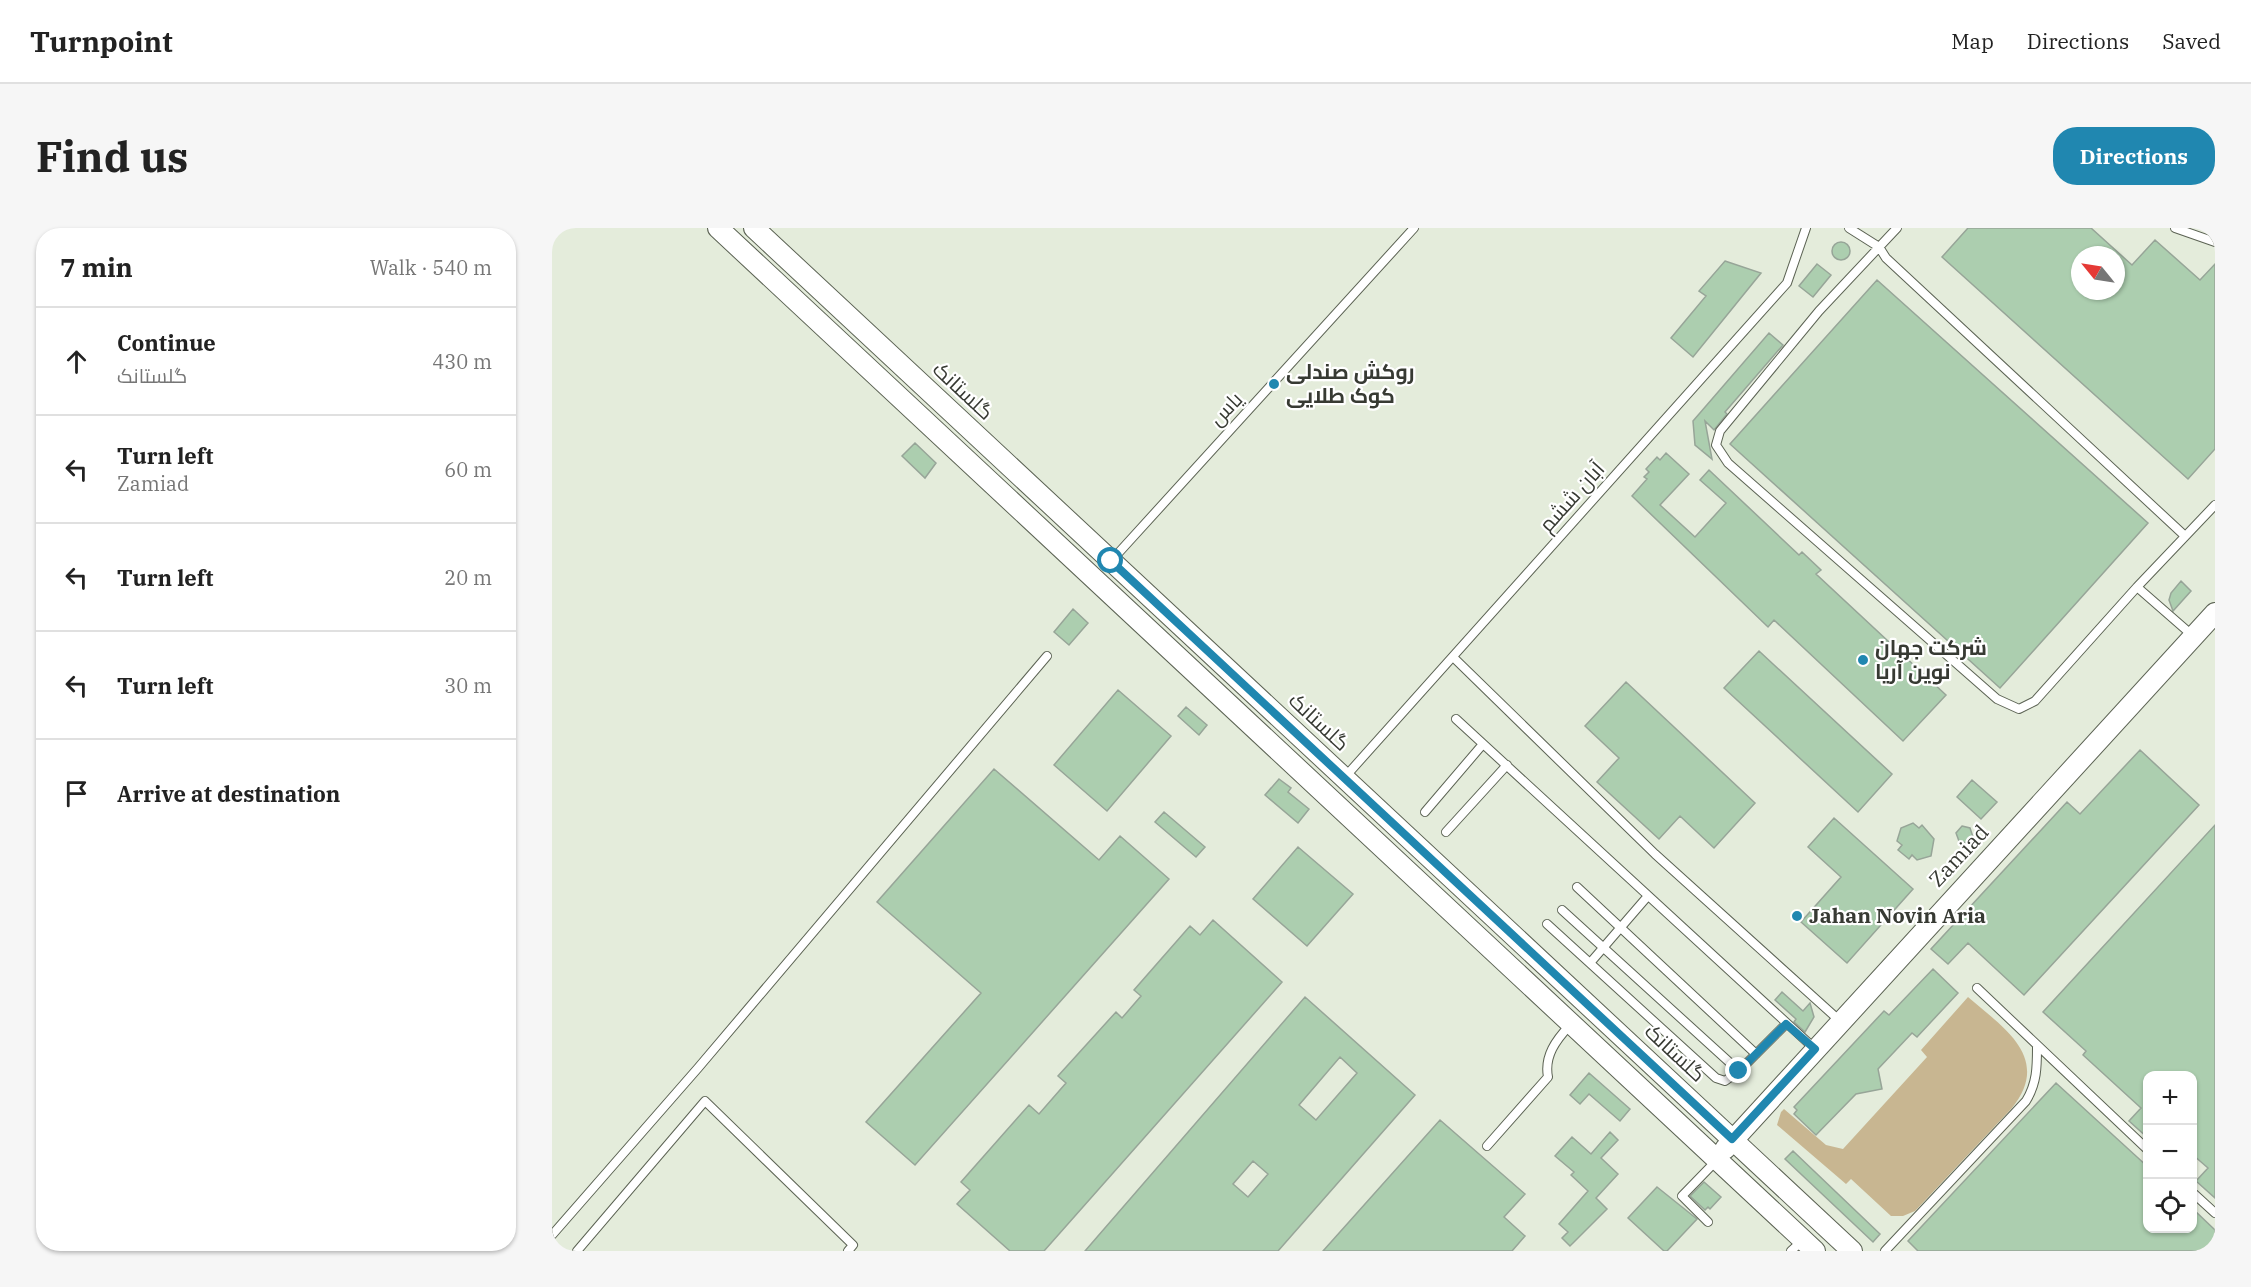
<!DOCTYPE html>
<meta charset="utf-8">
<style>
body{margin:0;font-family:"IBM Plex Serif",Cairo,serif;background:#f6f6f6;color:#222}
.controls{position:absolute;right:18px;bottom:18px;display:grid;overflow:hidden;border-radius:12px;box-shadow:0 2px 4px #0004}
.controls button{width:54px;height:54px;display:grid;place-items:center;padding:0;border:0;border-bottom:2px solid #e0e0e0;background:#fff;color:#222;font:30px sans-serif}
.compass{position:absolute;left:1519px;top:18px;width:54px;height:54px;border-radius:50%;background:#fff;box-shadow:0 2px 4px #0004;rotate:300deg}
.stop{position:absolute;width:18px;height:18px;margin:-14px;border:4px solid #2087b0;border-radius:50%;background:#fff}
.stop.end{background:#2087b0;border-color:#fff;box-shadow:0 2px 6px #0008}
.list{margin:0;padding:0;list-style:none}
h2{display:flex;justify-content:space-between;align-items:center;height:78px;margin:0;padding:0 24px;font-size:26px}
h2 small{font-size:20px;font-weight:400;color:#767676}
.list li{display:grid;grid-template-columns:39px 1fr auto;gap:18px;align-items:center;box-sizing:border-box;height:108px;padding:0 24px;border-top:2px solid #e0e0e0}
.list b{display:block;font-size:22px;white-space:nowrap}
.list p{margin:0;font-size:20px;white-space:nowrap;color:#767676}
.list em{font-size:20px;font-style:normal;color:#767676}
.icon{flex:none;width:33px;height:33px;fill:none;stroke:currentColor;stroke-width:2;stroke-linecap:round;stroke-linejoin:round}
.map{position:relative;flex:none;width:1663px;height:1023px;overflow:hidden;border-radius:24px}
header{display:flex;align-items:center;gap:36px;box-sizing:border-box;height:84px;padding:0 30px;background:#fff;border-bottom:2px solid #e0e0e0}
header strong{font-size:28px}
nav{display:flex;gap:33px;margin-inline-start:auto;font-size:21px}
.intro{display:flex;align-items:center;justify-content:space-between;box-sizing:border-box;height:144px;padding:0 36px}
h1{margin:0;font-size:42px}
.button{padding:15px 27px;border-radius:24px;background:#2087b0;color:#fff;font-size:21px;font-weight:700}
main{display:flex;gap:36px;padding:0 36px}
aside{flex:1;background:#fff;border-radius:24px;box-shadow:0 2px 4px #0004}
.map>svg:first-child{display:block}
</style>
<header>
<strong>Turnpoint</strong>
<nav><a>Map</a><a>Directions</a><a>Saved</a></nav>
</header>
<div class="intro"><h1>Find us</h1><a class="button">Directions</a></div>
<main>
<aside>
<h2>7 min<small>Walk · 540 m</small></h2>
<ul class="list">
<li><svg class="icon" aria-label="ahead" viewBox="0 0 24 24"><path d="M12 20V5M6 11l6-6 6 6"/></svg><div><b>Continue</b><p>گلستانک</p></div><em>430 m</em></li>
<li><svg class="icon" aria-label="left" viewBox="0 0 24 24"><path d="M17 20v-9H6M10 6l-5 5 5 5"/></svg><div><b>Turn left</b><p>Zamiad</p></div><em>60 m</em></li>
<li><svg class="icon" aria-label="left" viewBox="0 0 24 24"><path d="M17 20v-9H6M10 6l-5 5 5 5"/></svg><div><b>Turn left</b></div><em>20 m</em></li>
<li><svg class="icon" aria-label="left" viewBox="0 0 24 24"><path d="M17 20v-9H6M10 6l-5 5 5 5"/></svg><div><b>Turn left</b></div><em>30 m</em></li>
<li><svg class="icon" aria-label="arrive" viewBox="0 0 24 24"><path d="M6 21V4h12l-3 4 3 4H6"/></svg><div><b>Arrive at destination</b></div></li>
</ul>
</aside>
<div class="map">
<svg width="1663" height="1023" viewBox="0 0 1663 1023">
<rect width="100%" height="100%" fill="#e4ecdb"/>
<path fill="#c8b691" d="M 1416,769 C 1452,800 1500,830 1460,880 L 1363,983 L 1351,988 L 1339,988 L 1299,951 L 1294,956 L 1225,897 L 1229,884 L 1232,881 L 1274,917 L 1291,921 L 1375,829 L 1369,822 Z"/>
<path fill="#acceaf" stroke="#97a598" stroke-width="1.5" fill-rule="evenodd" d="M 1416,0 L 1539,0 L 1580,37 L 1603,12 L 1648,52 L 1663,36 L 1663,221 L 1636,251 L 1390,29 ZM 1528,27 L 1564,27 L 1564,63 L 1528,63 Z
M1280 23a9 9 0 1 1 18 0a9 9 0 1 1-18 0Z
M 1173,33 L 1209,45 L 1141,129 L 1119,110 L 1154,68 L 1147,63 Z
M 1265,36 L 1279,47 L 1261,69 L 1247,58 Z
M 1325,52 L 1596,295 L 1448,460 L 1178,216 Z
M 1217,105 L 1231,117 L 1173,184 L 1175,186 L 1162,202 L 1153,193 L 1160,231 L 1143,217 L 1141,193 Z
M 363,215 L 384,235 L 373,250 L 350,228 Z
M 1114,225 L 1137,246 L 1108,277 L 1143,309 L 1174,275 L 1148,252 L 1157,242 L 1247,327 L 1250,324 L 1269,342 L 1264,346 L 1394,467 L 1351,513 L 1222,392 L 1216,399 L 1080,268 L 1095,251 L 1092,249 L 1097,244 L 1094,241 L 1105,229 L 1108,232 Z
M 1629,353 L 1639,363 L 1621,383 L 1617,372 L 1619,365 Z
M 521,381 L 536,395 L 517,417 L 502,404 Z
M 1207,423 L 1340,546 L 1306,584 L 1172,460 Z
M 1074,454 L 1203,575 L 1162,620 L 1128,588 L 1107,611 L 1045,554 L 1067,530 L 1033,498 Z
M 566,462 L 619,508 L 555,583 L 502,537 Z
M 634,479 L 655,497 L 647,507 L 626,488 Z
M 1588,522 L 1647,577 L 1472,767 L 1416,715 L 1396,736 L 1379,721 L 1515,574 L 1528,586 Z
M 442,541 L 547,632 L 568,608 L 617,651 L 363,937 L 314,894 L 429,765 L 325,674 Z
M 727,551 L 739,560 L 736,564 L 757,581 L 746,595 L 713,567 Z
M 1420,552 L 1445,574 L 1429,591 L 1405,569 Z
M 612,584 L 653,619 L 644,629 L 603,594 Z
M 1282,590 L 1361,661 L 1295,735 L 1249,694 L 1289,649 L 1256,619 Z
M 1361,595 L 1367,600 L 1370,597 L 1382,611 L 1379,628 L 1365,632 L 1360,627 L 1357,631 L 1346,622 L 1350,617 L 1345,613 L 1349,600 Z
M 1663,597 L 1663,970 L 1644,953 L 1656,940 L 1641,927 L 1641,848 L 1596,848 L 1596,910 L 1577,893 L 1589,880 L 1531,827 L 1534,823 L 1491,784 Z
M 1410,598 L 1418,600 L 1421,609 L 1415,615 L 1407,613 L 1404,605 Z
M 746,619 L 801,666 L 755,718 L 701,671 Z
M 661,692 L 730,754 L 492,1023 L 458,1023 L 405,976 L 418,962 L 409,954 L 477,877 L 487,886 L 514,855 L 506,848 L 564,784 L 570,790 L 589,768 L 582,762 L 638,698 L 648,707 Z
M 1381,741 L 1406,765 L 1365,809 L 1360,805 L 1326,841 L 1330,861 L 1304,866 L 1264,907 L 1242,886 L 1245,882 L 1242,879 L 1332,783 L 1337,787 Z
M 1230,764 L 1251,783 L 1258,775 L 1262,789 L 1253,804 L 1242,794 L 1244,791 L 1223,772 Z
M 753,769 L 863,867 L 726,1023 L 533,1023 ZM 788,829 L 805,845 L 764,892 L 747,877 ZM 701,933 L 716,946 L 696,969 L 681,956 Z
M 1037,845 L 1078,881 L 1068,893 L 1037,866 L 1028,876 L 1018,867 Z
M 1504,855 L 1596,939 L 1596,1000 L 1641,1000 L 1641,981 L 1663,1002 L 1663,1023 L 1366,1023 L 1356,1013 Z
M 888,892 L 973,966 L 952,989 L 973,1008 L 960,1023 L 771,1023 Z
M 1058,904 L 1066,912 L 1049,930 L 1066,946 L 1044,970 L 1055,981 L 1018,1018 L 1010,1010 L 1016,1004 L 1007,996 L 1036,963 L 1019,947 L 1022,944 L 1003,928 L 1020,909 L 1039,926 Z
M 1241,923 L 1328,1006 L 1321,1014 L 1233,931 Z
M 1152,954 L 1169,969 L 1158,981 L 1156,979 L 1153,982 L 1138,968 Z
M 1105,959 L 1145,991 L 1115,1023 L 1112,1023 L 1076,990 Z"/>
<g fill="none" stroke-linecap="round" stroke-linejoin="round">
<defs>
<path id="service" d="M 1297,0 L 1327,19 L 1334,30 L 1633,308
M 1345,0 L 1267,83 L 1168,203 L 1164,217 L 1176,235 L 1445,471 L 1467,481 L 1483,473 L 1585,359 L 1663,277
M 1623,0 L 1663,14
M 560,332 L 862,0
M 1585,359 L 1640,407
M 901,429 L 1103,626 L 1288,793
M 904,491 L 1263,821
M 793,549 L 1235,55 L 1254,0
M 873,584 L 931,516
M 894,604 L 955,537
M 1025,659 L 1204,826
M 1010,682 L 1187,843
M 995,696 L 1164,850 L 1173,853 L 1187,843 L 1234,796
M 1038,735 L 1095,669
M 1425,760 L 1596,922
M 935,918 L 996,849 C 992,828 1004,812 1018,797
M 1640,964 L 1663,985
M 1156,994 L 1130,968 L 1164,933
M 0,1007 L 146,840 L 495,428
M 25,1023 L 153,873 L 301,1017 L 296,1023
M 1239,1023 L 1250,1013
M 1333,1023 L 1474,873 C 1485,855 1485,839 1485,819"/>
<path id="tertiary" d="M 166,0 L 1263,1023
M 202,0 L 1300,1023
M 1173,921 L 1663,385"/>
</defs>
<use href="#service" stroke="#5c6354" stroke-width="10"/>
<use href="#tertiary" stroke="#5c6354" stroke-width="22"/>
<use href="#service" stroke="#fff" stroke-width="8"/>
<use href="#tertiary" stroke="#fff" stroke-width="20"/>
</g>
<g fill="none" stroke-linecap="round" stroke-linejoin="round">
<path stroke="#2087b0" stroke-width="8" d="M 559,333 L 1180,911 L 1263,821 L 1234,796 L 1187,843"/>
</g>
<g fill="#2087b0" stroke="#fff" stroke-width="2">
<circle cx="722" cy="156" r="6"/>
<circle cx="1311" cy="432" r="6"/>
<circle cx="1245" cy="688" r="6"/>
</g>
<g text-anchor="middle" stroke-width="4.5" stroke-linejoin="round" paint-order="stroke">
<g font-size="21" font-weight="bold" fill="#373a33" stroke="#fff" text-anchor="start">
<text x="734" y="151">روکش صندلی<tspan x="734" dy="24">کوک طلایی</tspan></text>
<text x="1323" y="427">شرکت جهان<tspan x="1323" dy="24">نوین آریا</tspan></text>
<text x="1257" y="695">Jahan Novin Aria</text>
</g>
<g font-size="21" fill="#373a33" stroke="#fff">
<text transform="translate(411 163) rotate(43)" y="7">گلستانک</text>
<text transform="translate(674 181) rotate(-46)" y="7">یاس</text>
<text transform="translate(1020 269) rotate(-48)" y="7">آبان ششم</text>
<text transform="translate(767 494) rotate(43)" y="7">گلستانک</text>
<text transform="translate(1407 628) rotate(-47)" y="7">Zamiad</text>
<text transform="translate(1123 825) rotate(43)" y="7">گلستانک</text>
</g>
</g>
</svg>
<div class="controls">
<button>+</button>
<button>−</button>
<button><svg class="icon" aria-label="locate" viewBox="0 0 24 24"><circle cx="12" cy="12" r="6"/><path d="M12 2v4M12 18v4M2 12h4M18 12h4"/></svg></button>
</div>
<svg class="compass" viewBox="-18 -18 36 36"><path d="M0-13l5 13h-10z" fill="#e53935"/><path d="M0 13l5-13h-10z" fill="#767676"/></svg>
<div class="stop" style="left:559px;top:333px"></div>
<div class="stop end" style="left:1187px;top:843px"></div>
</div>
</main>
